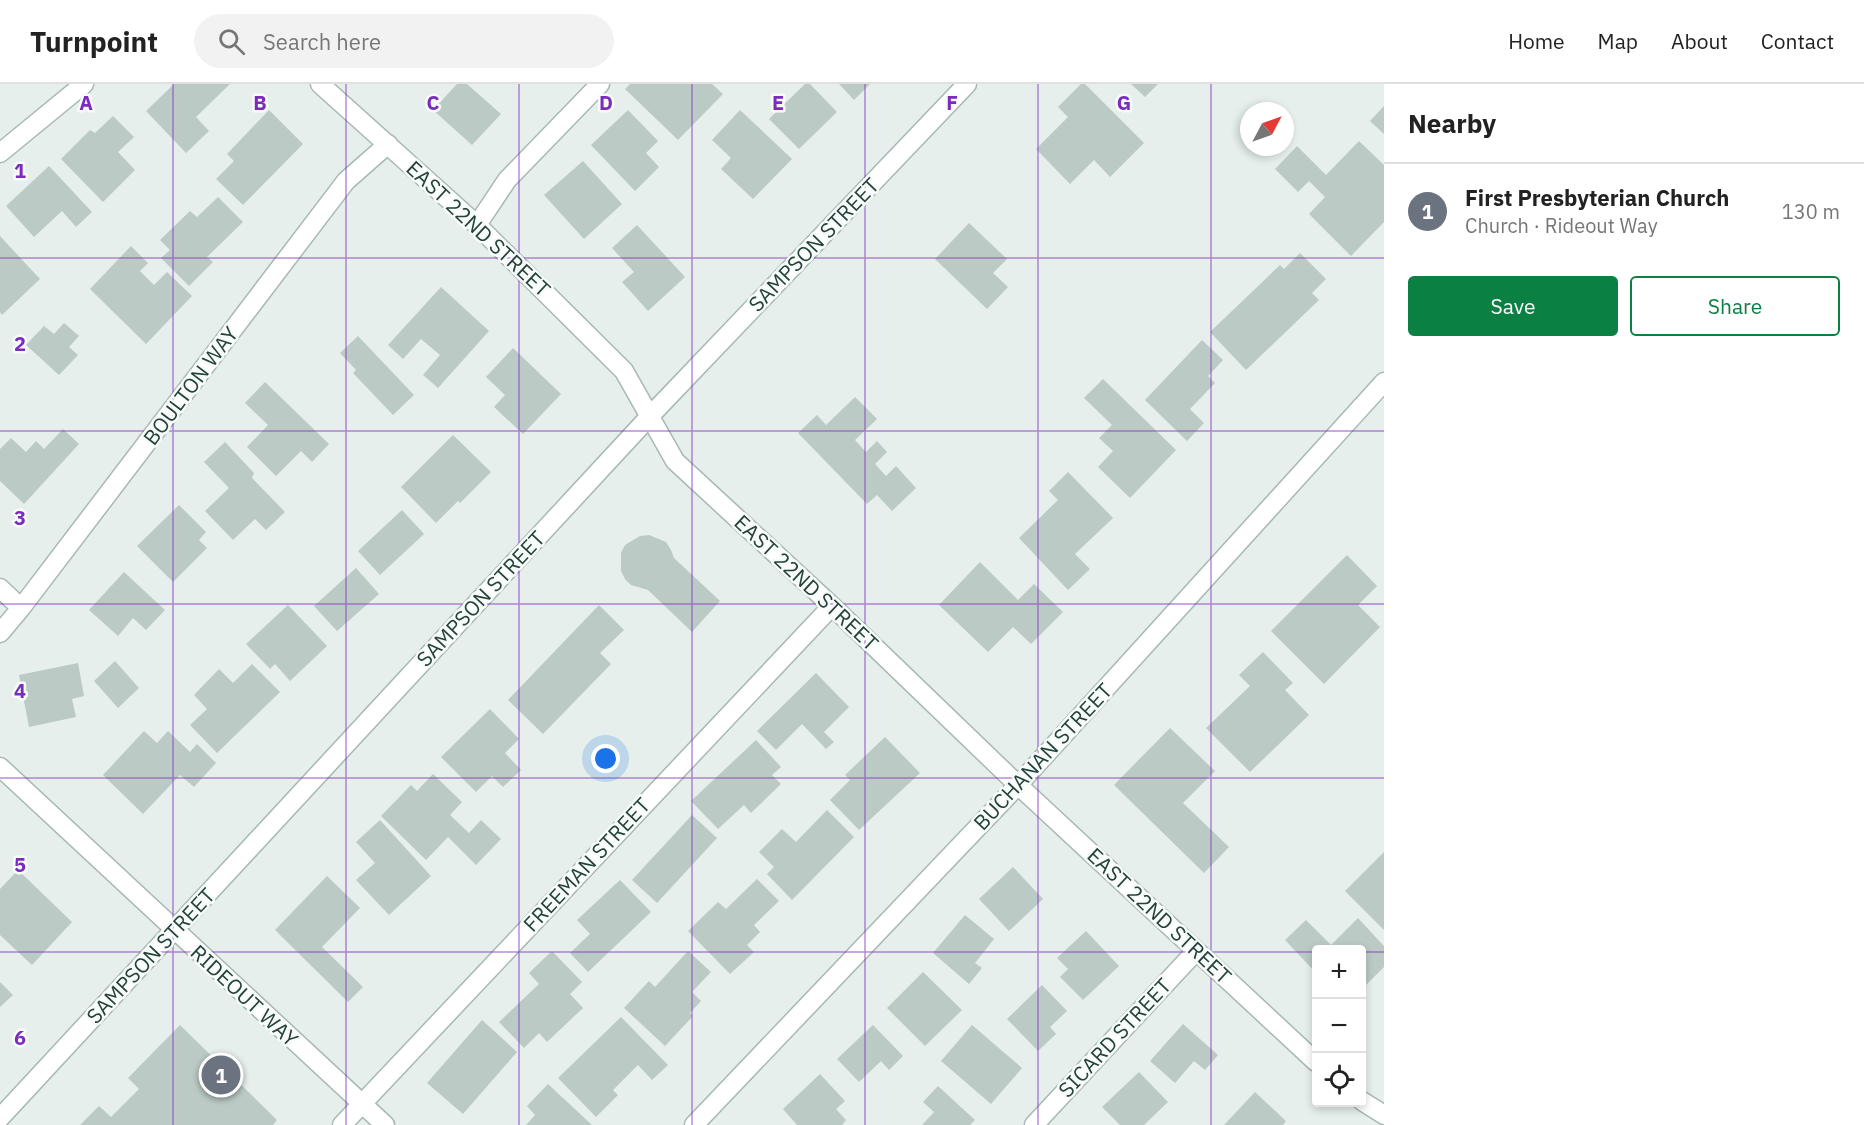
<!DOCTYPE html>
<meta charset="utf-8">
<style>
body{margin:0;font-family:"IBM Plex Sans",sans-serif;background:#f2f2f2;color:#222}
.controls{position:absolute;right:18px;bottom:18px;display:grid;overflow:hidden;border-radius:6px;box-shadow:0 3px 9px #0003}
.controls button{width:54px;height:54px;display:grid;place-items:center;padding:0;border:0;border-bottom:2px solid #e0e0e0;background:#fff;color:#222;font:30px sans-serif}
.compass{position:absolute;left:1240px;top:18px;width:54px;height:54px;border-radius:50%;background:#fff;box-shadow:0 3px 9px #0003;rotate:49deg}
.you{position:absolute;left:606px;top:675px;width:21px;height:21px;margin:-15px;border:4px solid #fff;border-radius:50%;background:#1a73e8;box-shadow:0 0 0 9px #1a73e833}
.badge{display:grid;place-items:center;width:39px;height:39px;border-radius:50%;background:#0b8043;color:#fff;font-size:20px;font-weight:700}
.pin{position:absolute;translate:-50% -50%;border:3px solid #fff;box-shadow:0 2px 6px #0006}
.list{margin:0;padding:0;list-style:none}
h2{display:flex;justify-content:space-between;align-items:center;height:78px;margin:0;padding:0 24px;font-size:26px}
h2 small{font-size:20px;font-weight:400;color:#767676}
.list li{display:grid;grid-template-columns:39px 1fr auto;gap:18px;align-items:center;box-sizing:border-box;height:96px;padding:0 24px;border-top:2px solid #e0e0e0}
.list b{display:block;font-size:22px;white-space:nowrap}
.list p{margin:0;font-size:20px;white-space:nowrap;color:#767676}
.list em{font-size:20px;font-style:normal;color:#767676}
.actions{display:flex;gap:12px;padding:18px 24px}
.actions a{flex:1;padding:14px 0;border:2px solid #0b8043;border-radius:6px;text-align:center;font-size:21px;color:#0b8043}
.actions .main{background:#0b8043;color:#fff}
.icon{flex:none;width:33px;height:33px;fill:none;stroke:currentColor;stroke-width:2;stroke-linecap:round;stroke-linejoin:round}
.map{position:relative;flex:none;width:1384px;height:1041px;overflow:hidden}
header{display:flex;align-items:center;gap:36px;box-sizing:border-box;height:84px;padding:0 30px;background:#fff;border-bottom:2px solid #e0e0e0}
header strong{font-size:28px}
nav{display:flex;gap:33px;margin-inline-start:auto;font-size:21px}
.search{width:420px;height:54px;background:#f2f2f2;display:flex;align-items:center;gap:15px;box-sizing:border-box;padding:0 21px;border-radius:33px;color:#767676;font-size:22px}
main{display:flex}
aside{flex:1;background:#fff}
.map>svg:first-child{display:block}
</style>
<header>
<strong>Turnpoint</strong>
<div class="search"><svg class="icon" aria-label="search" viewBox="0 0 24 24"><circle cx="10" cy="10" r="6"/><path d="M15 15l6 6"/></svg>Search here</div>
<nav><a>Home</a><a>Map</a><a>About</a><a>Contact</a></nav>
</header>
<main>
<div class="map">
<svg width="1384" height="1041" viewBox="0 0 1384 1041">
<rect width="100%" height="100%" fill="#e6efeb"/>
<path fill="#bbcac4" d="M 174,0 L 230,0 L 196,33 L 209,47 L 186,69 L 146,27 Z
M 457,0 L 467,0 L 501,30 L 472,61 L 433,26 Z
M 630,0 L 712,0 L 723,10 L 678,56 L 625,5 Z
M 805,0 L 810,0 L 837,28 L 799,65 L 769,35 Z
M 839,0 L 870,0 L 854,16 Z
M 1081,0 L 1085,0 L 1144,59 L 1110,93 L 1094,76 L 1070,100 L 1036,65 L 1068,33 L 1058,23 Z
M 1131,0 L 1158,0 L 1145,13 Z
M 1384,22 L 1384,50 L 1370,37 Z
M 269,26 L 303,60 L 243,121 L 216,95 L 234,77 L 227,70 Z
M 628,26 L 658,57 L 646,69 L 659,83 L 635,107 L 591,61 Z
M 740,26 L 792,75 L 753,115 L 721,85 L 731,74 L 712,56 Z
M 113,32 L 134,53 L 118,68 L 135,86 L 103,118 L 61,75 L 90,46 L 95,49 Z
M 1359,57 L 1384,81 L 1384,138 L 1351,172 L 1309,130 L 1325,113 L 1309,97 L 1298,108 L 1275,85 L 1297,62 L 1326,91 Z
M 583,77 L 622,120 L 584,155 L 544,111 Z
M 49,82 L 92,128 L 76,143 L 62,127 L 34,153 L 6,122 Z
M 218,113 L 243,138 L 207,173 L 213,178 L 189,202 L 161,174 L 170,166 L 160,156 L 190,127 L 197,133 Z
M 969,139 L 1007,175 L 993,189 L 1008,203 L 987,225 L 935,175 Z
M 637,141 L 685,193 L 648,227 L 622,198 L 634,188 L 612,164 Z
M 0,152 L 40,195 L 2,231 L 0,228 Z
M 131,162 L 148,179 L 140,187 L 154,201 L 167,188 L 192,212 L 146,260 L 90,205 Z
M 1300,169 L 1326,195 L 1312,209 L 1319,216 L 1246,286 L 1210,248 L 1280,181 L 1284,185 Z
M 441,203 L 489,247 L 438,304 L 423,291 L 440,271 L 421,255 L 403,275 L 388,261 Z
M 64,239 L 79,252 L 69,263 L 78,271 L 59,291 L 26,261 L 44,242 L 54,250 Z
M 358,252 L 414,311 L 393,331 L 353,289 L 356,286 L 340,269 Z
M 1202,256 L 1223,276 L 1208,292 L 1215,299 L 1190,325 L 1204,339 L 1187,357 L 1145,316 Z
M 513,264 L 561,310 L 523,350 L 494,323 L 505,311 L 486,293 Z
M 1103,295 L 1176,366 L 1130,414 L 1098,383 L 1113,367 L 1099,354 L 1112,341 L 1084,314 Z
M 265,298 L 329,360 L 312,378 L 301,367 L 276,392 L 247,363 L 268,341 L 245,319 Z
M 855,313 L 877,335 L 855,356 L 866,368 L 877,357 L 887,368 L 875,380 L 886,392 L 896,382 L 916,404 L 892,427 L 877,411 L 867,420 L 798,349 L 817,331 L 826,341 Z
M 63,345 L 79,360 L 24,420 L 0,397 L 0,365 L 11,354 L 26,368 L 36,357 L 44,365 Z
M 453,351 L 491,388 L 460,419 L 458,417 L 436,439 L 401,403 Z
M 225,358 L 254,389 L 252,394 L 285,428 L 266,446 L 255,435 L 233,456 L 205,427 L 229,404 L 204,378 Z
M 1068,388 L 1113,434 L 1075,470 L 1090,485 L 1068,506 L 1019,454 L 1058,416 L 1049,407 Z
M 179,421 L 206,448 L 199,456 L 207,464 L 173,498 L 137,462 Z
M 402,426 L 424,450 L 380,491 L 358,467 Z
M 649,451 L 666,458 L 671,466 L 674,474 L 720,517 L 692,548 L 648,506 L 631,501 L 625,495 L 621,487 L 621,469 L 625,461 L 640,452 Z
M 1347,471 L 1377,502 L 1358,521 L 1380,543 L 1324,600 L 1271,547 Z
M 980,478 L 1018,516 L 1034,500 L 1063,528 L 1031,560 L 1013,543 L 988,568 L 939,521 Z
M 356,484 L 379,510 L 337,547 L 314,522 Z
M 124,488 L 165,526 L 146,546 L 133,534 L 118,552 L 89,526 Z
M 288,521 L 327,562 L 290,597 L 275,580 L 270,585 L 246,560 Z
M 599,521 L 624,546 L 600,569 L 611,580 L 543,650 L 508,616 Z
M 1263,568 L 1293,599 L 1285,606 L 1309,631 L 1250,688 L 1206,644 L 1250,602 L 1239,591 Z
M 115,577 L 139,604 L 118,624 L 94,597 Z
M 78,579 L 84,612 L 72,615 L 76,633 L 29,643 L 19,591 Z
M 252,580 L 280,608 L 217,669 L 190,641 L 207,625 L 194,611 L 219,585 L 233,599 Z
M 816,589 L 849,623 L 824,648 L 834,658 L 826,665 L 802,640 L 776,666 L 757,647 Z
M 490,625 L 519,655 L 505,669 L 521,686 L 503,703 L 492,692 L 476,708 L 441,673 Z
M 1170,644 L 1215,687 L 1183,719 L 1229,763 L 1204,789 L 1114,701 Z
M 144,647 L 157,659 L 168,647 L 190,668 L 197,660 L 216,679 L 194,703 L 180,691 L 143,730 L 103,691 Z
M 885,653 L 920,689 L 859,746 L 830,716 L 850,696 L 845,691 Z
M 756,656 L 781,683 L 772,691 L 781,700 L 751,729 L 744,721 L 718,745 L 691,717 Z
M 433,690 L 462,718 L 450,731 L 469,749 L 481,736 L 501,755 L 476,781 L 448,753 L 426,776 L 381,732 L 411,701 L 417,707 Z
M 827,726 L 854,753 L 792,816 L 767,790 L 774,783 L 759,768 L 782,745 L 796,758 Z
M 692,731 L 717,754 L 657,819 L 632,796 Z
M 380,736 L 431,792 L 389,831 L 356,796 L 375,779 L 356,758 Z
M 1384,768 L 1384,846 L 1345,807 Z
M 1013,783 L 1043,815 L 1009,847 L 979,815 Z
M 18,786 L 72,838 L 32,881 L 0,851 L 0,805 Z
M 327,792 L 360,824 L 322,863 L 363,903 L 348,918 L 275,846 Z
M 757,795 L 779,817 L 754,841 L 760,848 L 747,861 L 754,868 L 730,890 L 688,847 L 718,818 L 726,825 Z
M 620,796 L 651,828 L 588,888 L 570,869 L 590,850 L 577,836 Z
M 965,831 L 994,855 L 975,879 L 982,884 L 969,900 L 933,869 Z
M 1358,834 L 1384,862 L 1384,883 L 1362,905 L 1362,866 L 1316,866 L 1316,889 L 1285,856 L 1306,836 L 1331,861 Z
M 1086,847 L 1119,882 L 1083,916 L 1060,893 L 1068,885 L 1057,874 Z
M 552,867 L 582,898 L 570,910 L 583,924 L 547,958 L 539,949 L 524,964 L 499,938 L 539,900 L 529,889 Z
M 688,867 L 711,888 L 692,908 L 701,917 L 690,929 L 693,932 L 665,962 L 624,924 L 649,897 L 655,903 Z
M 923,888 L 962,926 L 925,962 L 887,924 Z
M 0,898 L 13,911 L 0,923 Z
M 1042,901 L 1067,927 L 1050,943 L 1056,950 L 1038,967 L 1007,935 Z
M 621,933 L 668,981 L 652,996 L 638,981 L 613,1006 L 618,1011 L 596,1033 L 558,994 Z
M 482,936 L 517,968 L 463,1030 L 427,999 Z
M 1183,940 L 1218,971 L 1205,986 L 1194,977 L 1175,999 L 1150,977 Z
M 180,941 L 277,1036 L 273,1041 L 80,1041 L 99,1022 L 111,1033 L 139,1005 L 128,994 Z
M 873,941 L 903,972 L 889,986 L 881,977 L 859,998 L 837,975 Z
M 972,941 L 1022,984 L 991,1020 L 941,977 Z
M 1139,988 L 1168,1018 L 1144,1041 L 1120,1041 L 1102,1023 Z
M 820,990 L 845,1017 L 836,1025 L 846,1036 L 842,1041 L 797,1041 L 783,1025 Z
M 548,1000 L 592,1041 L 526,1041 L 535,1031 L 527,1022 Z
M 938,1002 L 975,1036 L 970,1041 L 922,1041 L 934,1028 L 923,1018 Z
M 1255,1008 L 1286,1037 L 1283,1041 L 1224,1041 Z"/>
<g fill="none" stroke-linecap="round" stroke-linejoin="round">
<defs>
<path id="minor" d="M 320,0 L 477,141 L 624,287 L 675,377 L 832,522 L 1018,701 L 1316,978
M 0,69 L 84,0
M 477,141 L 507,96 L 600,0
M 0,504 L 21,524
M 0,549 L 21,524 L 346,97 L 388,60
M 0,683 L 385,1041
M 1362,1017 L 1384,1031
M 0,1034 L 650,332 L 967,0
M 342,1041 L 832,522
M 694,1041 L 1018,701 L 1384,298
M 1034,1041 L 1196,867"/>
</defs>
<use href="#minor" stroke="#a8b8b2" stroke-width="21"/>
<use href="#minor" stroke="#fff" stroke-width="18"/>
</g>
<path fill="none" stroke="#7b2cbf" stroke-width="1.5" stroke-opacity="0.55" d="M 173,0 L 173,1041M 346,0 L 346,1041M 519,0 L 519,1041M 692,0 L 692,1041M 865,0 L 865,1041M 1038,0 L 1038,1041M 1211,0 L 1211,1041M 0,174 L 1384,174M 0,347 L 1384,347M 0,520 L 1384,520M 0,694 L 1384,694M 0,868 L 1316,868M 1362,868 L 1384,868"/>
<g text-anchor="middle" stroke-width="5" stroke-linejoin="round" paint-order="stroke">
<g font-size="21" fill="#24423a" stroke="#f7fbf9">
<text transform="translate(478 145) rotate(43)" y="7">EAST 22ND STREET</text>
<text transform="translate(814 161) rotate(-46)" y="7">SAMPSON STREET</text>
<text transform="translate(191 302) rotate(-53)" y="7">BOULTON WAY</text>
<text transform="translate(806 499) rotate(43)" y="7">EAST 22ND STREET</text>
<text transform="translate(481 515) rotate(-47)" y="7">SAMPSON STREET</text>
<text transform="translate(1043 673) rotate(-47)" y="7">BUCHANAN STREET</text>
<text transform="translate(587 781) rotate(-47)" y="7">FREEMAN STREET</text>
<text transform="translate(1159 832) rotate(43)" y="7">EAST 22ND STREET</text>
<text transform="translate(151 872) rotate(-47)" y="7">SAMPSON STREET</text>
<text transform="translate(244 912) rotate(43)" y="7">RIDEOUT WAY</text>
<text transform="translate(1115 954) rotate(-47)" y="7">SICARD STREET</text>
</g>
</g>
<g font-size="20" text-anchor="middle" font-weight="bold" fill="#7b2cbf" stroke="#f7fbf9" stroke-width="5" stroke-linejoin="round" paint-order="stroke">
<text x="86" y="26">A</text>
<text x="260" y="26">B</text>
<text x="433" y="26">C</text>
<text x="606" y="26">D</text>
<text x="778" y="26">E</text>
<text x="952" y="26">F</text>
<text x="1124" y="26">G</text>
<text x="20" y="94">1</text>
<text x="20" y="267">2</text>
<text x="20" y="441">3</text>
<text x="20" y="614">4</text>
<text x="20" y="788">5</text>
<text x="20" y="961">6</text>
</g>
</svg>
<div class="controls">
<button>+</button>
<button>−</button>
<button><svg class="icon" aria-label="locate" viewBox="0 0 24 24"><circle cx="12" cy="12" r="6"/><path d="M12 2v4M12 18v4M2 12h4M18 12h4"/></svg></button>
</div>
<svg class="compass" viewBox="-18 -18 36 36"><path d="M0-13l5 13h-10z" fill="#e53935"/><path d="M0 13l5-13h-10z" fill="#767676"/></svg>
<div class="you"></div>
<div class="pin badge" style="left:221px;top:991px;background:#6b7280">1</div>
</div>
<aside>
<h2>Nearby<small></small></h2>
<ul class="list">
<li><span class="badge" style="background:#6b7280">1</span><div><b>First Presbyterian Church</b><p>Church · Rideout Way</p></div><em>130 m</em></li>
</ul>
<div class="actions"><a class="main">Save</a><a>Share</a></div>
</aside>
</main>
